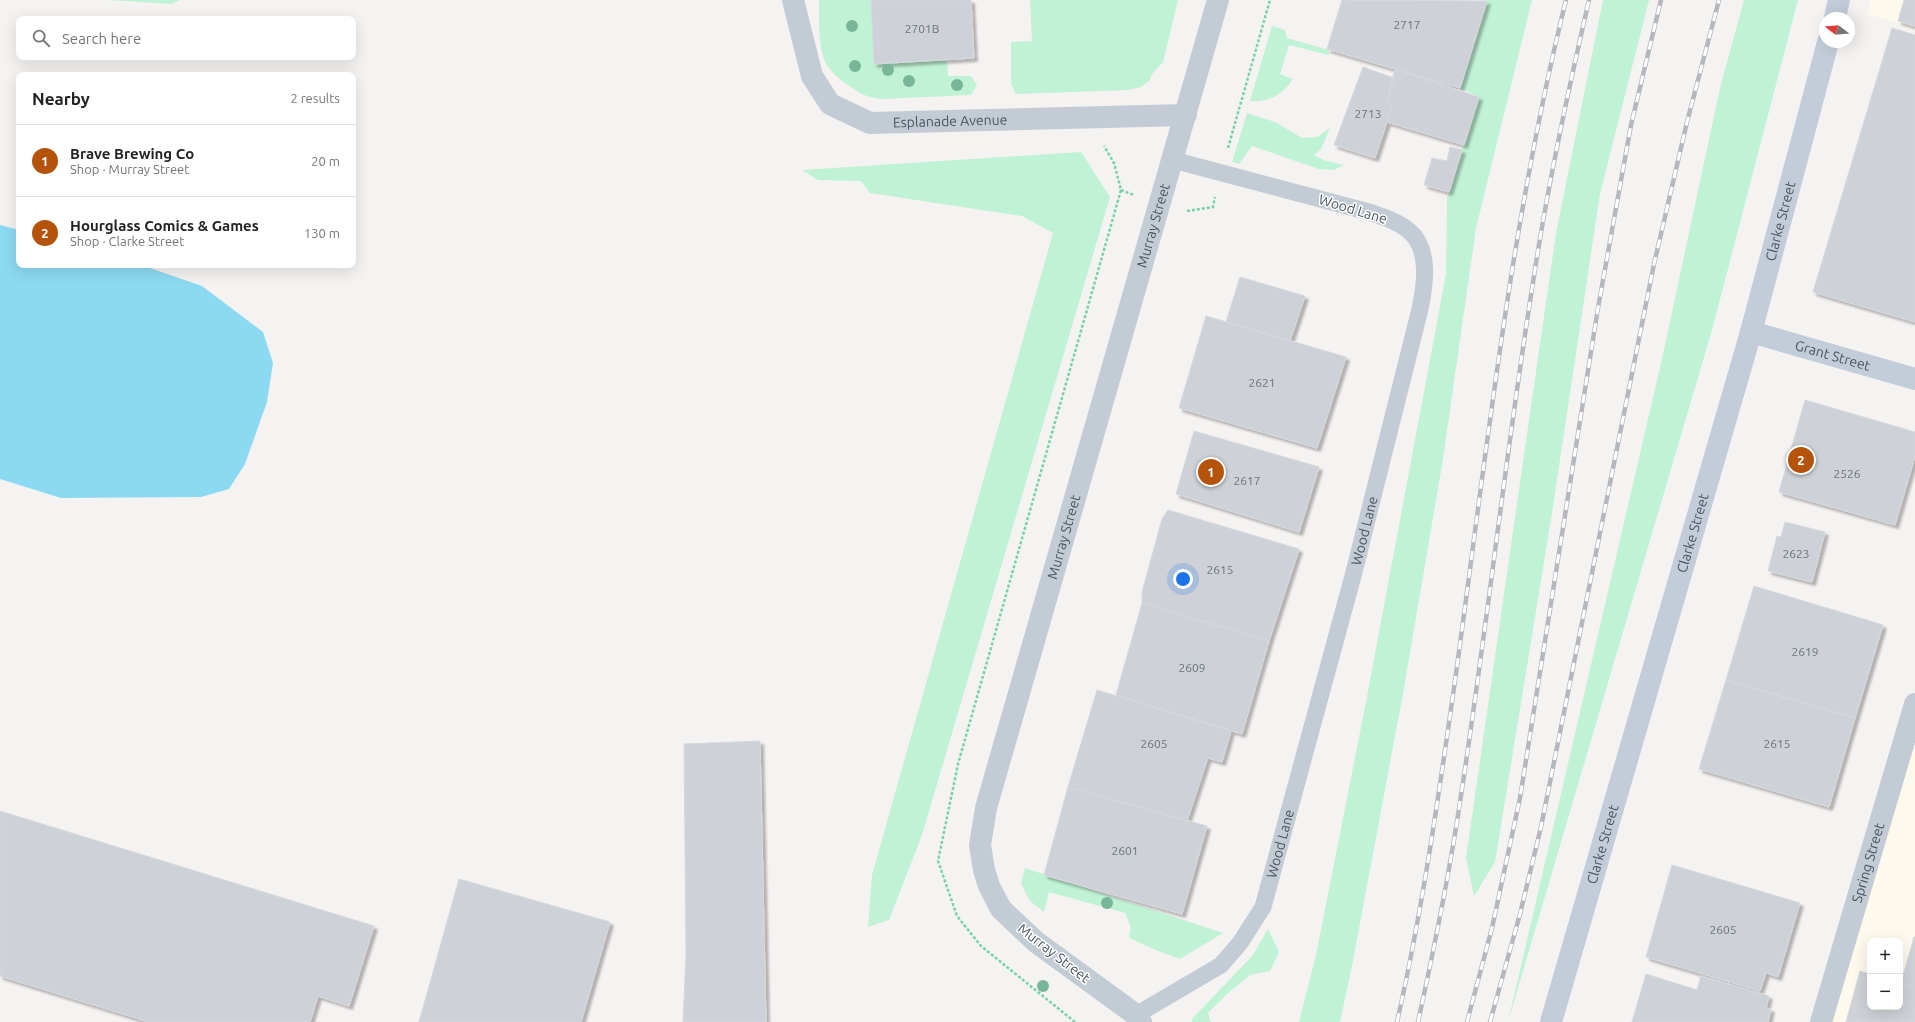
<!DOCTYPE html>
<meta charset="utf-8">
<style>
body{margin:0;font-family:Ubuntu,sans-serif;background:#f6f6f6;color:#222}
.controls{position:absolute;right:12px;bottom:12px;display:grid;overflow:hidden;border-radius:8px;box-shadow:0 4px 16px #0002}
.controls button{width:36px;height:36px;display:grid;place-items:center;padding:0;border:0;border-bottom:1px solid #e0e0e0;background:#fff;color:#222;font:20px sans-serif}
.compass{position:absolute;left:1819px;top:12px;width:36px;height:36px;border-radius:50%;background:#fff;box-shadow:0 4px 16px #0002;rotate:286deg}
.you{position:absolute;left:1183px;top:579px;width:14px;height:14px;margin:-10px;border:3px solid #fff;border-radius:50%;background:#1a73e8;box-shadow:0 0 0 6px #1a73e833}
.badge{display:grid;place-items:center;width:26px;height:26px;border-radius:50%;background:#b45309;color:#fff;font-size:13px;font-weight:700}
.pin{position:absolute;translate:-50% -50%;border:2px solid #fff;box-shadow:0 1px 4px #0006}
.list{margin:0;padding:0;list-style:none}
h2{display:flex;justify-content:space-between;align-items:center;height:52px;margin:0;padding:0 16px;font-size:17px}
h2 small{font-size:13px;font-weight:400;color:#767676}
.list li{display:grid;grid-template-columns:26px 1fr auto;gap:12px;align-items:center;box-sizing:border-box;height:72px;padding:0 16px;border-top:1px solid #e0e0e0}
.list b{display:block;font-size:15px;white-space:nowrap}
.list p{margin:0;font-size:13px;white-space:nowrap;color:#767676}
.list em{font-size:13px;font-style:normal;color:#767676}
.icon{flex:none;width:22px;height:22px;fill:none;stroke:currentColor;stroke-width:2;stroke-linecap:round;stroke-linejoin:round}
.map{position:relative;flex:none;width:1915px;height:1022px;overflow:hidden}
.search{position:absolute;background:#fff;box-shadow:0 4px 16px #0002;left:16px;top:16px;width:340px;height:44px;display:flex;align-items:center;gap:10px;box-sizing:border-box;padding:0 14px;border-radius:8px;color:#767676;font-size:15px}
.panel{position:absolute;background:#fff;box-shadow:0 4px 16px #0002;left:16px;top:72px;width:340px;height:196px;border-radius:8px}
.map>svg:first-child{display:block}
</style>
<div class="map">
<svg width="1915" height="1022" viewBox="0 0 1915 1022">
<defs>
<filter id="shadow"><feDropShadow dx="3.5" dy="3.5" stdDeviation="1" flood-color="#0004"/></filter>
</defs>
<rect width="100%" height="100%" fill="#f5f2f2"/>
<path fill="#fdf9ed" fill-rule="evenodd" d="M 1871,0 L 1915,0 L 1915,28 L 1867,14 Z
M 1915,731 L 1915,1022 L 1827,1022 ZM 1870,941 L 1900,941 L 1900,1007 L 1870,1007 Z"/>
<path fill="#c0f2d5" d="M 109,0 L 180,0 L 171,4 Z
M 819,0 L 871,0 L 874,63 L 947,59 L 948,76 L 971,76 L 977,85 L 971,95 L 881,99 C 868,98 859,93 848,85 C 840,80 831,72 826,64 C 818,49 819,17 819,0 Z
M 1030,0 L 1178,0 L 1163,62 L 1152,74 L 1150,80 L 1141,87 L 1128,90 L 1016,94 L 1011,84 L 1011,42 L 1032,41 Z
M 1486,0 L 1532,0 L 1476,228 L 1443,459 L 1404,688 L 1352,966 L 1340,1022 L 1299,1022 L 1316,955 L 1366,702 L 1446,274 L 1447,198 L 1479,97 L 1460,88 Z
M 1603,0 L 1649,0 L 1600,194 L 1552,513 L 1495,862 L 1474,896 L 1466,858 L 1556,233 Z
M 1744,0 L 1798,0 L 1712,330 L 1508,1022 L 1662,359 L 1720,88 Z
M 1272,26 L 1285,30 L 1287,38 L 1329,50 L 1329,55 L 1289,45 L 1280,74 L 1293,79 C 1283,94 1269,103 1250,101 Z
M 1247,113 L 1275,122 L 1302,138 L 1317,137 L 1330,128 L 1321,149 L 1314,155 L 1326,161 L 1344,165 L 1334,170 L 1319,169 L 1252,146 L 1239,164 L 1232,162 Z
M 1081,152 L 1110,197 L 922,835 L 889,920 L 868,927 L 872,875 L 1053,233 L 1022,216 L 870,193 L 861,181 L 818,180 L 802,170 Z
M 1025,868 L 1223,933 L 1180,959 L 1158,951 L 1129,938 L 1131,927 L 1125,913 L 1049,892 L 1044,912 L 1030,901 L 1021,884 Z
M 1268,929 L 1279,952 L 1270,971 L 1250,975 L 1227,994 L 1208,1013 L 1211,1022 L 1193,1022 L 1191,1020 L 1253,955 Z"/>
<path fill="#8cdaf1" d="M 0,225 L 19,230 L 19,265 L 141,265 L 202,286 L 263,332 L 273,363 L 267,402 L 245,464 L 229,489 L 201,497 L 61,498 L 0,479 Z"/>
<path fill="#ced1d7" stroke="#d6d8de" filter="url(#shadow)" d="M 871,0 L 971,0 L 974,58 L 874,64 Z
M 1342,0 L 1487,1 L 1460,88 L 1327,49 Z
M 1904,0 L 1915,0 L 1915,26 L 1898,21 Z
M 1892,28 L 1915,35 L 1915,322 L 1813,292 Z
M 1363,67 L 1394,78 L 1387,101 L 1392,107 L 1375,158 L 1334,145 Z
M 1395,69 L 1479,97 L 1464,145 L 1387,122 L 1392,107 L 1387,101 Z
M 1450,147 L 1462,150 L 1449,192 L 1424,185 L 1432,158 L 1447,161 Z
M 1240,277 L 1305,296 L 1290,341 L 1226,322 Z
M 1206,316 L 1346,357 L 1317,448 L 1179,408 Z
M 1805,400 L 1915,432 L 1915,456 L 1895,525 L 1779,492 Z
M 1194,431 L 1319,467 L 1299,532 L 1176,494 Z
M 1168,510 L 1299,549 L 1269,641 L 1142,603 L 1142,592 L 1162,519 Z
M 1785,522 L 1825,532 L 1812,582 L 1768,571 L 1777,536 L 1781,537 Z
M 1754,586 L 1883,625 L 1855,718 L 1726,680 Z
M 1142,603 L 1269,641 L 1242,734 L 1116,695 Z
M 1726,680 L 1855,718 L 1829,807 L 1699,769 Z
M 1097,690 L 1231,731 L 1222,762 L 1208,758 L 1207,760 L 1187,821 L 1068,787 Z
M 760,741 L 766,1022 L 683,1022 L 686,955 L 684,744 Z
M 1068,787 L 1207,826 L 1182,914 L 1044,875 Z
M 0,811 L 374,926 L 349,1006 L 318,996 L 310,1022 L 149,1022 L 0,976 Z
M 1672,865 L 1800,903 L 1778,977 L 1766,973 L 1760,991 L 1646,957 Z
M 459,879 L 610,922 L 581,1022 L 419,1022 Z
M 1914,937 L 1915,937 L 1915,987 L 1901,983 Z
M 1860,971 L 1870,974 L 1870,1007 L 1900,1007 L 1900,983 L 1915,987 L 1915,1022 L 1846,1022 Z
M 1646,974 L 1697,990 L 1701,976 L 1769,996 L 1766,1008 L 1771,1009 L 1768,1022 L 1632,1022 Z"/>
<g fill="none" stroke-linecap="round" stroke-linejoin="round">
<path stroke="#76d3a7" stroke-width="2.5" stroke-dasharray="3 2" stroke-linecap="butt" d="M 1228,148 L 1270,0
M 1121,190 L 1134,195
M 1187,211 L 1213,207 L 1215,197
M 1075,1022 L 981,946 L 957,916 L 938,861 L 958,764 L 1121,190 L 1114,163 L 1104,146"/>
<path stroke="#c3ccd4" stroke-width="17" id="s1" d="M 1136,1015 L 1221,965 L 1240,943 L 1263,907 L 1353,576 L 1420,309 C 1425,285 1431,248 1408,230 C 1397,221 1383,217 1369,212 L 1173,160"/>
<g stroke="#c3ccd4" stroke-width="22">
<path id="s2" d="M 793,0 L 812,76 L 830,104 L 870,123 L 1186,115"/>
<path id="s3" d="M 1141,1022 L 1136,1015 L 1036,942 L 1001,909 L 989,886 L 984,870 L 980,845 L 986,808 L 1218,0"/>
<path id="s4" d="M 1821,1022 L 1915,704"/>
</g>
<g stroke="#c3cdd9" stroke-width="22">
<path d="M 1835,18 L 1839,0"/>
<path id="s5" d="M 1751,332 L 1915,379"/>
<path id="s6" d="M 1551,1022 L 1751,332 L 1828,42"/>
</g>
<defs>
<path id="rail" d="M 1397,1022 C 1422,912 1438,800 1454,688 C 1486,458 1510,226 1566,0
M 1418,1022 C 1434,949 1449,876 1460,802 C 1487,627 1506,451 1534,276 C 1548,183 1568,91 1589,0
M 1467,1022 L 1492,928 L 1520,798 L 1598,308 L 1631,125 L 1661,0
M 1490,1022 L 1520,914 L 1541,827 L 1654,264 L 1687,122 L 1719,0"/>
</defs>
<use href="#rail" stroke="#b4b7bd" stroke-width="4.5"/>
<use href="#rail" stroke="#fff" stroke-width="3" stroke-dasharray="9" stroke-linecap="butt"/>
</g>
<g fill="#79b598">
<circle cx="852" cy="26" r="6"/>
<circle cx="855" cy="66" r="6"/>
<circle cx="888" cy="70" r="6"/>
<circle cx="909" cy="81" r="6"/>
<circle cx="957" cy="85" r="6"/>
<circle cx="1107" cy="903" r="6"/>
<circle cx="1043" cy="986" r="6"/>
</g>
<g text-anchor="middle" stroke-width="3" stroke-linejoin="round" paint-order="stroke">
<g font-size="12" fill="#6a747e">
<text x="1407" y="29">2717</text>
<text x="922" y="33">2701B</text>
<text x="1368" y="118">2713</text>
<text x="1262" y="387">2621</text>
<text x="1847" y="478">2526</text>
<text x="1247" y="485">2617</text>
<text x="1796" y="558">2623</text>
<text x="1220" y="574">2615</text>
<text x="1805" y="656">2619</text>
<text x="1192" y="672">2609</text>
<text x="1154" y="748">2605</text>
<text x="1777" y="748">2615</text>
<text x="1125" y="855">2601</text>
<text x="1723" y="934">2605</text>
</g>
<g font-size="14" fill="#495561" stroke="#fff">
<text dy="5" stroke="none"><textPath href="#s2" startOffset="236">Esplanade Avenue</textPath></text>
<text transform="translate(1353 209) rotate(17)" y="5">Wood Lane</text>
<text dy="5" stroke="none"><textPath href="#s6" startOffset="833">Clarke Street</textPath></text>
<text dy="5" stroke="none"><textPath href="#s3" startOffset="892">Murray Street</textPath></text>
<text dy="5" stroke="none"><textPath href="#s5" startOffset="85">Grant Street</textPath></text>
<text dy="5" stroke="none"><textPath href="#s1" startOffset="560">Wood Lane</textPath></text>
<text dy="5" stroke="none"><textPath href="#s6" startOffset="509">Clarke Street</textPath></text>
<text dy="5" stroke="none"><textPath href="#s3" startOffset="568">Murray Street</textPath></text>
<text dy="5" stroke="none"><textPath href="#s1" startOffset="236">Wood Lane</textPath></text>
<text dy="5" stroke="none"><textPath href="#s6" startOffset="185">Clarke Street</textPath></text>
<text dy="5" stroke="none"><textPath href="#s4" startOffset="166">Spring Street</textPath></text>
<text transform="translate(1054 953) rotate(38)" y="5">Murray Street</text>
</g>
</g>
</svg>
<div class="controls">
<button>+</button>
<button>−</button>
</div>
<svg class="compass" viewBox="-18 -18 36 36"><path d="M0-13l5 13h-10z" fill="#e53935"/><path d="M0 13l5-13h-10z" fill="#767676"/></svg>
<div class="you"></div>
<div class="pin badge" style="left:1211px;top:472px">1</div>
<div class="pin badge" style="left:1801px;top:460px">2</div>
<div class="search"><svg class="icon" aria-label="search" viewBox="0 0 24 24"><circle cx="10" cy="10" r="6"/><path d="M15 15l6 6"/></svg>Search here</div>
<section class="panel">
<h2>Nearby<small>2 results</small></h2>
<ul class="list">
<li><span class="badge">1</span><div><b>Brave Brewing Co</b><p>Shop · Murray Street</p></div><em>20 m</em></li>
<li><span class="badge">2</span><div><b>Hourglass Comics &amp; Games</b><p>Shop · Clarke Street</p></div><em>130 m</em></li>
</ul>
</section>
</div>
